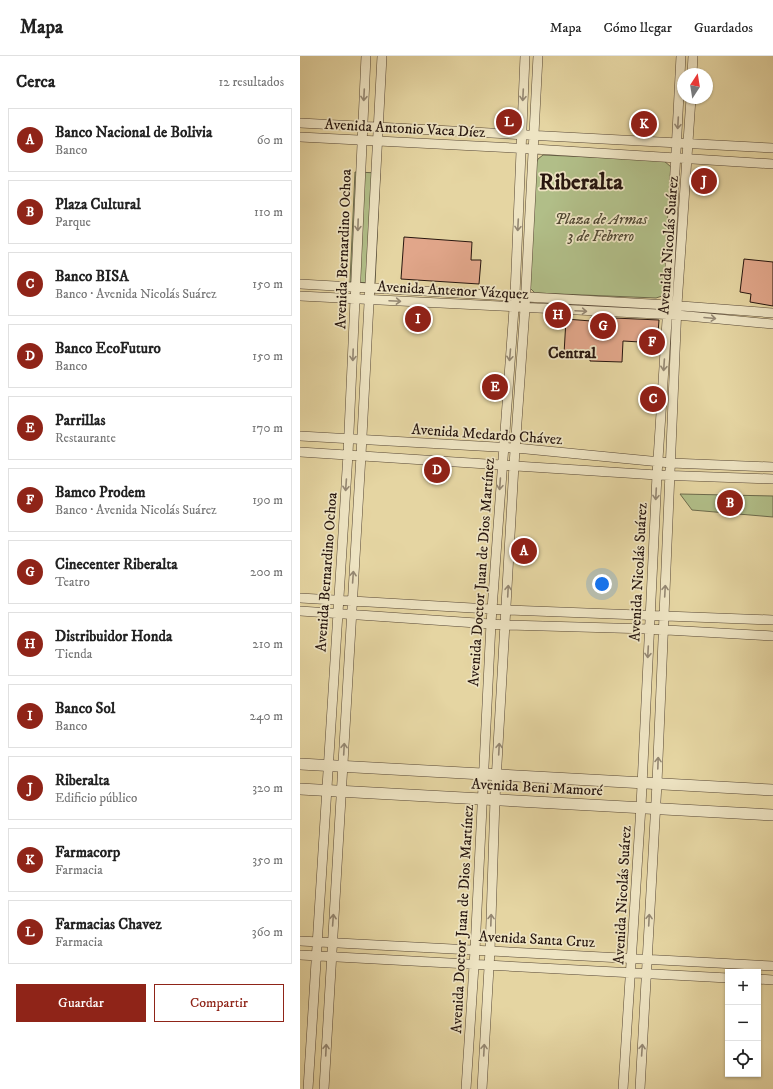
<!DOCTYPE html>
<html lang="es">
<meta charset="utf-8">
<style>
body{margin:0;font-family:"IM FELL DW Pica",serif;background:#f2f2f2;color:#222}
.controls{position:absolute;right:12px;bottom:12px;display:grid;overflow:hidden;border-radius:0px;box-shadow:0 1px 3px #0004}
.controls button{width:36px;height:36px;display:grid;place-items:center;padding:0;border:0;border-bottom:1px solid #e0e0e0;background:#fff;color:#222;font:20px sans-serif}
.compass{position:absolute;left:377px;top:12px;width:36px;height:36px;border-radius:50%;background:#fff;box-shadow:0 1px 3px #0004;rotate:12deg}
.you{position:absolute;left:302px;top:528px;width:14px;height:14px;margin:-10px;border:3px solid #fff;border-radius:50%;background:#1a73e8;box-shadow:0 0 0 6px #1a73e833}
.badge{display:grid;place-items:center;width:26px;height:26px;border-radius:50%;background:#8f2418;color:#fff;font-size:13px;font-weight:700}
.pin{position:absolute;translate:-50% -50%;border:2px solid #fff;box-shadow:0 1px 4px #0006}
.list{margin:0;padding:0;list-style:none}
h2{display:flex;justify-content:space-between;align-items:center;height:52px;margin:0;padding:0 16px;font-size:17px}
h2 small{font-size:13px;font-weight:400;color:#767676}
.list li{display:grid;grid-template-columns:26px 1fr auto;gap:12px;align-items:center;box-sizing:border-box;height:64px;margin:0 8px 8px;padding:0 8px;border:1px solid #e0e0e0;border-radius:0px}
.list b{display:block;font-size:15px;white-space:nowrap}
.list p{margin:0;font-size:13px;white-space:nowrap;color:#767676}
.list em{font-size:13px;font-style:normal;color:#767676}
.actions{display:flex;gap:8px;padding:12px 16px}
.actions a{flex:1;padding:9px 0;border:1px solid #8f2418;border-radius:0px;text-align:center;font-size:14px;color:#8f2418}
.actions .main{background:#8f2418;color:#fff}
.icon{flex:none;width:22px;height:22px;fill:none;stroke:currentColor;stroke-width:2;stroke-linecap:round;stroke-linejoin:round}
.map{position:relative;flex:none;width:473px;height:1033px;overflow:hidden}
header{display:flex;align-items:center;gap:24px;box-sizing:border-box;height:56px;padding:0 20px;background:#fff;border-bottom:1px solid #e0e0e0}
header strong{font-size:19px}
nav{display:flex;gap:22px;margin-inline-start:auto;font-size:14px}
main{display:flex}
aside{flex:1;background:#fff}
.map>svg:first-child{display:block}
</style>
<header>
<strong>Mapa</strong>
<nav><a>Mapa</a><a>Cómo llegar</a><a>Guardados</a></nav>
</header>
<main>
<aside>
<h2>Cerca<small>12 resultados</small></h2>
<ul class="list">
<li><span class="badge">A</span><div><b>Banco Nacional de Bolivia</b><p>Banco</p></div><em>60 m</em></li>
<li><span class="badge">B</span><div><b>Plaza Cultural</b><p>Parque</p></div><em>110 m</em></li>
<li><span class="badge">C</span><div><b>Banco BISA</b><p>Banco · Avenida Nicolás Suárez</p></div><em>150 m</em></li>
<li><span class="badge">D</span><div><b>Banco EcoFuturo</b><p>Banco</p></div><em>150 m</em></li>
<li><span class="badge">E</span><div><b>Parrillas</b><p>Restaurante</p></div><em>170 m</em></li>
<li><span class="badge">F</span><div><b>Bamco Prodem</b><p>Banco · Avenida Nicolás Suárez</p></div><em>190 m</em></li>
<li><span class="badge">G</span><div><b>Cinecenter Riberalta</b><p>Teatro</p></div><em>200 m</em></li>
<li><span class="badge">H</span><div><b>Distribuidor Honda</b><p>Tienda</p></div><em>210 m</em></li>
<li><span class="badge">I</span><div><b>Banco Sol</b><p>Banco</p></div><em>240 m</em></li>
<li><span class="badge">J</span><div><b>Riberalta</b><p>Edificio público</p></div><em>320 m</em></li>
<li><span class="badge">K</span><div><b>Farmacorp</b><p>Farmacia</p></div><em>350 m</em></li>
<li><span class="badge">L</span><div><b>Farmacias Chavez</b><p>Farmacia</p></div><em>360 m</em></li>
</ul>
<div class="actions"><a class="main">Guardar</a><a>Compartir</a></div>
</aside>
<div class="map">
<svg width="473" height="1033" viewBox="0 0 473 1033">
<rect width="100%" height="100%" fill="#e5d5a2"/>
<filter id="stains"><feTurbulence type="fractalNoise" baseFrequency=".005" numOctaves="4"/><feColorMatrix values="0 0 0 0 .2 0 0 0 0 .09 0 0 0 0 .02 0 0 0 .5 -.17"/></filter>
<radialGradient id="worn" r=".72"><stop offset=".6" stop-color="#630" stop-opacity="0"/><stop offset="1" stop-color="#630" stop-opacity=".3"/></radialGradient>
<path fill="#b1be88" stroke="#6c6a4c" d="M 243,99 L 363,104 L 371,111 L 365,234 L 362,240 L 356,242 L 235,237 L 230,232 L 236,107 L 238,103 Z
M 55,116 L 80,117 L 75,227 L 50,226 Z
M 380,438 L 473,440 L 473,461 L 392,454 Z"/>
<path fill="#e1a68a" stroke="#27160f" d="M 104,181 L 172,186 L 171,204 L 181,204 L 179,228 L 101,223 Z
M 444,203 L 473,206 L 473,250 L 450,246 L 451,238 L 440,236 Z
M 291,261 L 359,264 L 357,290 L 340,288 L 340,286 L 323,285 L 322,306 L 290,305 L 290,300 L 264,298 L 266,263 L 291,265 Z"/>
<g fill="none" stroke-linecap="round" stroke-linejoin="round">
<defs>
<path id="minor" d="M 392,18 L 393,0
M 0,67 L 473,92
M 0,81 L 234,93 L 473,108
M 0,228 L 368,249 L 473,257
M 0,240 L 377,259 L 473,268
M 0,380 L 216,392 L 371,407 L 473,411
M 0,396 L 357,419 L 473,423
M 0,542 L 207,554 L 473,564
M 0,555 L 206,569 L 349,573 L 473,580
M 0,885 L 473,910
M 0,899 L 428,922
M 458,923 L 473,924
M 8,1033 L 48,398 L 66,0
M 24,1033 L 61,399 L 82,0
M 166,1033 L 175,894 L 191,567 L 215,239 L 225,0
M 182,1033 L 190,894 L 195,743 L 214,409 L 225,252 L 238,0
M 323,1033 L 341,750 L 357,419 L 368,249 L 381,0
M 340,1033 L 357,727 L 377,249 L 391,42"/>
<path id="tertiary" d="M 0,708 L 473,734
M 0,733 L 473,759"/>
</defs>
<use href="#minor" stroke="#564634" stroke-width="10"/>
<use href="#tertiary" stroke="#564634" stroke-width="12"/>
<use href="#minor" stroke="#eee4c3" stroke-width="9"/>
<use href="#tertiary" stroke="#eee4c3" stroke-width="11"/>
</g>
<defs><path id="oneway-shaft" d="M-6 0H5M1.5-3L5.5 0L1.5 3" fill="none" stroke-width="1.6" stroke-linecap="round" stroke-linejoin="round"/></defs>
<g stroke="#948772">
<use href="#oneway-shaft" transform="translate(64 39) rotate(93)"/>
<use href="#oneway-shaft" transform="translate(223 39) rotate(93)"/>
<use href="#oneway-shaft" transform="translate(378 67) rotate(93)"/>
<use href="#oneway-shaft" transform="translate(58 169) rotate(92)"/>
<use href="#oneway-shaft" transform="translate(218 169) rotate(93)"/>
<use href="#oneway-shaft" transform="translate(95 245) rotate(3)"/>
<use href="#oneway-shaft" transform="translate(281 255) rotate(3)"/>
<use href="#oneway-shaft" transform="translate(410 262) rotate(5)"/>
<use href="#oneway-shaft" transform="translate(53 299) rotate(92)"/>
<use href="#oneway-shaft" transform="translate(210 299) rotate(95)"/>
<use href="#oneway-shaft" transform="translate(364 309) rotate(94)"/>
<use href="#oneway-shaft" transform="translate(200 428) rotate(94)"/>
<use href="#oneway-shaft" transform="translate(46 429) rotate(94)"/>
<use href="#oneway-shaft" transform="translate(356 438) rotate(93)"/>
<use href="#oneway-shaft" transform="translate(53 521) rotate(-86)"/>
<use href="#oneway-shaft" transform="translate(208 535) rotate(-87)"/>
<use href="#oneway-shaft" transform="translate(365 535) rotate(-87)"/>
<use href="#oneway-shaft" transform="translate(348 596) rotate(93)"/>
<use href="#oneway-shaft" transform="translate(44 693) rotate(-87)"/>
<use href="#oneway-shaft" transform="translate(199 693) rotate(-87)"/>
<use href="#oneway-shaft" transform="translate(358 707) rotate(-88)"/>
<use href="#oneway-shaft" transform="translate(33 864) rotate(-86)"/>
<use href="#oneway-shaft" transform="translate(191 864) rotate(-88)"/>
<use href="#oneway-shaft" transform="translate(349 864) rotate(-87)"/>
<use href="#oneway-shaft" transform="translate(26 994) rotate(-87)"/>
<use href="#oneway-shaft" transform="translate(184 994) rotate(-87)"/>
<use href="#oneway-shaft" transform="translate(342 994) rotate(-86)"/>
</g>
<g text-anchor="middle" stroke-width="3.5" stroke-linejoin="round" paint-order="stroke">
<g font-size="15" fill="#27160f" stroke="#eee4c3">
<text transform="translate(105 72) rotate(3)" y="5">Avenida Antonio Vaca Díez</text>
<text transform="translate(368 189) rotate(-86)" y="5">Avenida Nicolás Suárez</text>
<text transform="translate(43 193) rotate(-88)" y="5">Avenida Bernardino Ochoa</text>
<text transform="translate(153 234) rotate(3)" y="5">Avenida Antenor Vázquez</text>
<text transform="translate(187 378) rotate(4)" y="5">Avenida Medardo Chávez</text>
<text transform="translate(26 516) rotate(-86)" y="5">Avenida Bernardino Ochoa</text>
<text transform="translate(181 516) rotate(-86)" y="5">Avenida Doctor Juan de Dios Martínez</text>
<text transform="translate(338 516) rotate(-87)" y="5">Avenida Nicolás Suárez</text>
<text transform="translate(237 731) rotate(3)" y="5">Avenida Beni Mamoré</text>
<text transform="translate(322 839) rotate(-87)" y="5">Avenida Nicolás Suárez</text>
<text transform="translate(162 863) rotate(-87)" y="5">Avenida Doctor Juan de Dios Martínez</text>
<text transform="translate(237 883) rotate(3)" y="5">Avenida Santa Cruz</text>
</g>
<g font-size="15" font-style="italic" fill="#504833" stroke="#eee4c3">
<text x="301" y="168">Plaza de Armas<tspan x="301" dy="17">3 de Febrero</tspan></text>
</g>
<g font-size="16" font-weight="bold" fill="#27160f" stroke="#eee4c3">
<text x="272" y="302">Central</text>
</g>
<g font-size="23" font-weight="bold" fill="#27160f" stroke="#eee4c3">
<text x="281" y="133">Riberalta</text>
</g>
</g>
<rect width="100%" height="100%" filter="url(#stains)"/>
<rect width="100%" height="100%" fill="url(#worn)"/>
</svg>
<div class="controls">
<button>+</button>
<button>−</button>
<button><svg class="icon" aria-label="locate" viewBox="0 0 24 24"><circle cx="12" cy="12" r="6"/><path d="M12 2v4M12 18v4M2 12h4M18 12h4"/></svg></button>
</div>
<svg class="compass" viewBox="-18 -18 36 36"><path d="M0-13l5 13h-10z" fill="#e53935"/><path d="M0 13l5-13h-10z" fill="#767676"/></svg>
<div class="you"></div>
<div class="pin badge" style="left:224px;top:495px">A</div>
<div class="pin badge" style="left:430px;top:447px">B</div>
<div class="pin badge" style="left:353px;top:343px">C</div>
<div class="pin badge" style="left:137px;top:414px">D</div>
<div class="pin badge" style="left:195px;top:331px">E</div>
<div class="pin badge" style="left:352px;top:286px">F</div>
<div class="pin badge" style="left:303px;top:270px">G</div>
<div class="pin badge" style="left:258px;top:259px">H</div>
<div class="pin badge" style="left:118px;top:263px">I</div>
<div class="pin badge" style="left:404px;top:125px">J</div>
<div class="pin badge" style="left:344px;top:68px">K</div>
<div class="pin badge" style="left:209px;top:66px">L</div>
</div>
</main>
